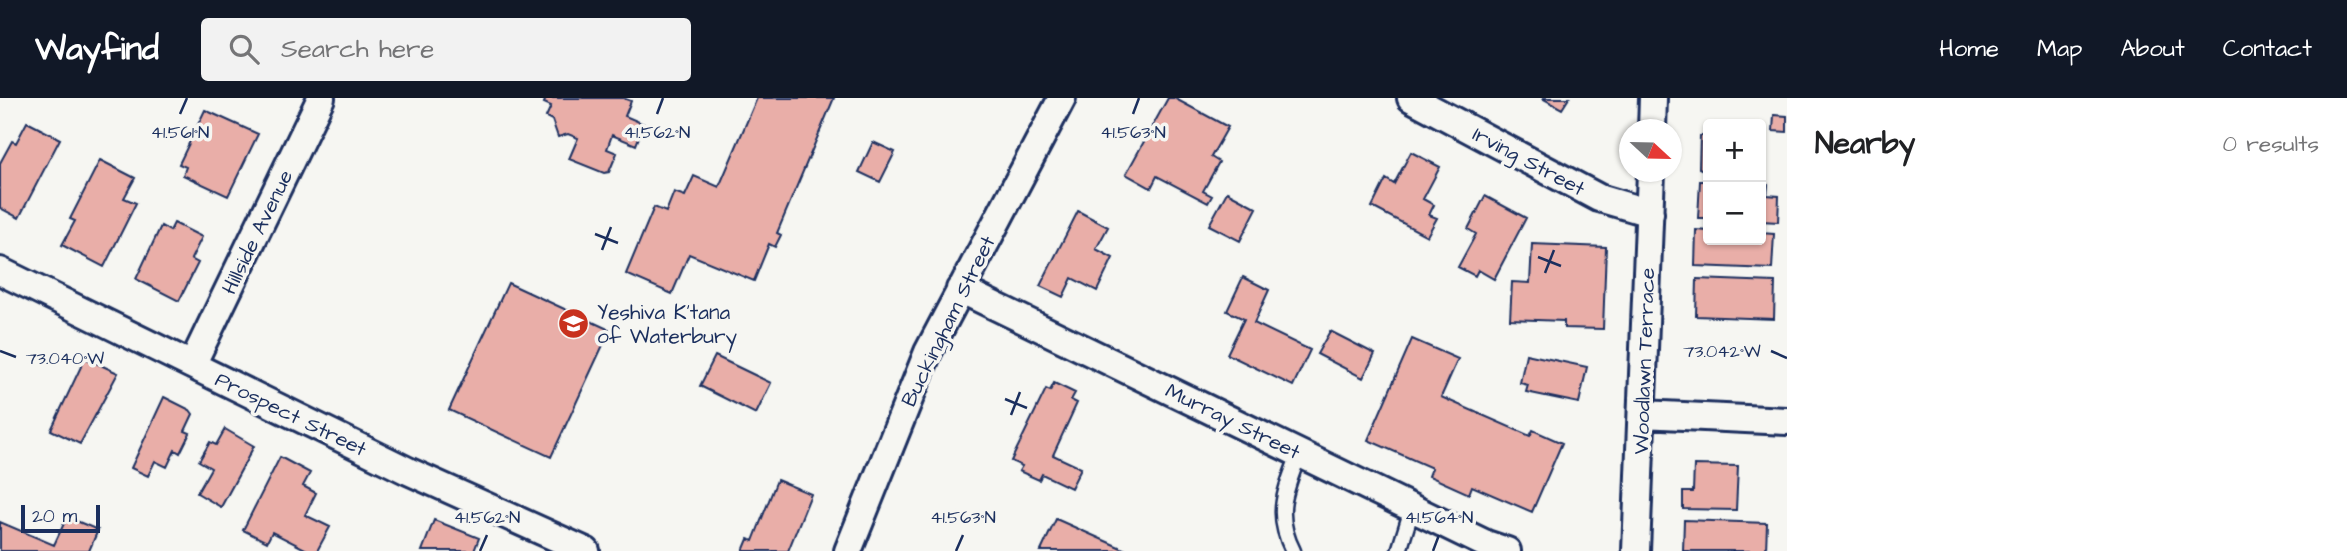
<!DOCTYPE html>
<meta charset="utf-8">
<style>
body{margin:0;font-family:"Architects Daughter",sans-serif;background:#f2f2f2;color:#202124}
.controls{position:absolute;right:21px;top:21px;display:grid;overflow:hidden;border-radius:7px;box-shadow:0 2px 5px #0004}
.controls button{width:63px;height:63px;display:grid;place-items:center;padding:0;border:0;border-bottom:2px solid #e0e0e0;background:#fff;color:#202124;font:35px sans-serif}
.compass{position:absolute;left:1619px;top:21px;width:63px;height:63px;border-radius:50%;background:#fff;box-shadow:0 2px 5px #0004;rotate:112deg}
.scale{position:absolute;left:21px;bottom:18px;width:79px;box-sizing:border-box;padding-left:7px;border:4px solid #1b2f5e;border-top:0;font-size:19px;line-height:24px;white-space:nowrap;color:#1b2f5e;-webkit-text-stroke:5px #f6f6f2;paint-order:stroke}
.list{margin:0;padding:0;list-style:none}
h2{display:flex;justify-content:space-between;align-items:center;height:91px;margin:0;padding:0 28px;font-size:30px}
h2 small{font-size:23px;font-weight:400;color:#757577}
.icon{flex:none;width:38px;height:38px;fill:none;stroke:currentColor;stroke-width:2;stroke-linecap:round;stroke-linejoin:round}
.map{position:relative;flex:none;width:1787px;height:453px;overflow:hidden}
header{display:flex;align-items:center;gap:42px;box-sizing:border-box;height:98px;padding:0 35px;background:#111827;color:#fff}
header strong{font-size:33px}
nav{display:flex;gap:38px;margin-inline-start:auto;font-size:24px}
.search{width:490px;height:63px;background:#f2f2f2;display:flex;align-items:center;gap:18px;box-sizing:border-box;padding:0 24px;border-radius:7px;color:#757577;font-size:26px}
main{display:flex}
aside{flex:1;background:#fff}
.map>svg:first-child{display:block}
</style>
<header>
<strong>Wayfind</strong>
<div class="search"><svg class="icon" aria-label="search" viewBox="0 0 24 24"><circle cx="10" cy="10" r="6"/><path d="M15 15l6 6"/></svg>Search here</div>
<nav><a>Home</a><a>Map</a><a>About</a><a>Contact</a></nav>
</header>
<main>
<div class="map">
<svg width="1787" height="453" viewBox="0 0 1787 453">
<rect width="100%" height="100%" fill="#f6f6f2"/>
<filter id="ink" filterUnits="userSpaceOnUse"><feTurbulence type="fractalNoise" baseFrequency=".0143" numOctaves="2"/><feDisplacementMap in="SourceGraphic" scale="14" xChannelSelector="R" yChannelSelector="G"/><feConvolveMatrix kernelMatrix="1 2 1 2 8 2 1 2 1" color-interpolation-filters="sRGB"/></filter>
<g filter="url(#ink)">
<path fill="#e9aea8" stroke="#1b2f5e" stroke-width="2" d="M 546,0 L 623,0 L 631,3 L 625,18 L 644,26 L 636,47 L 612,37 L 607,51 L 617,55 L 609,74 L 604,75 L 569,61 L 578,40 L 568,36 L 558,39 L 552,22 L 546,19 L 551,8 L 544,5 Z
M 757,0 L 834,0 L 777,135 L 781,137 L 775,149 L 769,146 L 754,183 L 689,156 L 672,196 L 626,176 L 654,109 L 666,114 L 674,94 L 685,98 L 694,78 L 719,89 Z
M 1168,0 L 1174,0 L 1228,29 L 1211,59 L 1219,64 L 1203,93 L 1212,98 L 1208,105 L 1157,78 L 1151,90 L 1126,76 Z
M 1542,0 L 1569,0 L 1562,11 Z
M 205,12 L 258,36 L 228,98 L 183,77 L 186,69 L 179,66 Z
M 1774,17 L 1787,18 L 1787,34 L 1773,33 Z
M 27,24 L 60,41 L 19,120 L 0,110 L 0,65 L 12,43 L 16,45 Z
M 1700,38 L 1708,38 L 1708,74 L 1699,70 Z
M 873,44 L 895,54 L 880,84 L 859,74 Z
M 1411,54 L 1440,69 L 1423,101 L 1434,107 L 1429,117 L 1437,120 L 1427,138 L 1372,109 L 1386,81 L 1394,86 Z
M 100,62 L 135,80 L 124,100 L 136,105 L 104,169 L 62,147 L 75,123 L 70,121 Z
M 1700,83 L 1708,83 L 1708,120 L 1698,120 Z
M 1761,86 L 1768,87 L 1767,97 L 1779,98 L 1778,124 L 1761,123 Z
M 1227,94 L 1257,110 L 1240,143 L 1209,127 Z
M 1485,98 L 1526,120 L 1494,181 L 1478,172 L 1475,178 L 1458,169 L 1476,136 L 1468,131 Z
M 1078,113 L 1108,129 L 1096,151 L 1113,160 L 1097,193 L 1072,180 L 1063,199 L 1040,188 Z
M 174,125 L 202,139 L 191,161 L 198,165 L 179,203 L 136,181 L 161,128 L 170,133 Z
M 1696,132 L 1708,133 L 1708,142 L 1761,142 L 1761,135 L 1774,136 L 1772,171 L 1695,168 Z
M 1532,146 L 1606,149 L 1603,231 L 1564,230 L 1564,223 L 1510,221 L 1512,184 L 1530,185 Z
M 1243,179 L 1269,192 L 1254,225 L 1310,252 L 1293,288 L 1227,256 L 1244,221 L 1227,213 Z
M 1697,181 L 1775,184 L 1774,221 L 1696,218 Z
M 508,185 L 610,232 L 551,359 L 449,312 Z
M 1330,233 L 1375,256 L 1363,280 L 1317,256 Z
M 1412,241 L 1458,261 L 1441,299 L 1530,338 L 1533,332 L 1562,345 L 1532,414 L 1472,388 L 1469,396 L 1429,378 L 1432,370 L 1368,342 Z
M 1526,256 L 1587,269 L 1579,305 L 1526,294 L 1528,287 L 1520,285 Z
M 715,258 L 771,285 L 756,316 L 700,288 Z
M 85,260 L 118,275 L 80,346 L 51,332 Z
M 1054,285 L 1075,295 L 1071,302 L 1077,305 L 1053,357 L 1081,370 L 1071,390 L 1042,376 L 1039,382 L 1019,373 L 1022,368 L 1011,363 L 1046,291 L 1050,293 Z
M 164,299 L 190,312 L 193,316 L 185,333 L 190,335 L 180,355 L 175,352 L 167,369 L 155,363 L 148,378 L 131,370 Z
M 225,331 L 254,348 L 221,409 L 197,395 L 211,370 L 199,363 L 210,344 L 216,347 Z
M 280,359 L 310,375 L 303,388 L 316,395 L 305,417 L 330,429 L 317,453 L 309,453 L 272,434 L 267,444 L 243,432 Z
M 1694,367 L 1738,368 L 1736,412 L 1683,411 L 1683,394 L 1693,394 Z
M 777,382 L 811,396 L 788,453 L 743,453 L 748,441 L 753,443 Z
M 67,419 L 98,432 L 89,453 L 0,453 L 0,424 L 54,447 Z
M 1056,421 L 1128,453 L 1041,453 Z
M 434,422 L 479,440 L 474,453 L 422,453 Z
M 1684,422 L 1767,425 L 1766,453 L 1683,453 Z"/>
<g fill="none" stroke-linecap="round" stroke-linejoin="round">
<defs>
<path id="lane" d="M 1293,453 C 1274,415 1285,394 1299,356
M 1399,453 L 1412,411"/>
<path id="street" d="M 1411,0 L 1599,100 L 1650,115
M 1652,32 L 1653,0
M 0,173 L 408,373 L 586,453
M 960,191 L 1486,446 L 1507,453
M 192,267 L 321,0
M 1642,316 L 1787,323
M 848,453 L 928,254 L 1062,0
M 1636,453 L 1651,74"/>
</defs>
<use href="#lane" stroke="#1b2f5e" stroke-width="19"/>
<use href="#street" stroke="#1b2f5e" stroke-width="32"/>
<use href="#lane" stroke="#f6f6f2" stroke-width="14"/>
<use href="#street" stroke="#f6f6f2" stroke-width="26"/>
</g>
</g>
<path fill="none" stroke="#1b2f5e" stroke-width="2.5" d="M 180,16 L 187,0M 657,16 L 663,0M 1133,16 L 1139,0M 595,136 L 618,145M 602,152 L 611,129M 1538,159 L 1561,168M 1545,175 L 1554,152M 0,253 L 16,259M 1771,253 L 1787,260M 1005,301 L 1027,310M 1011,317 L 1020,294M 480,453 L 487,437M 956,453 L 963,437M 1433,453 L 1439,437"/>
<defs>
<symbol id="school-disc" viewBox="-11 -11 22 22"><circle r="9.5" fill="#c8321e" stroke="#f6f6f2"/><path d="M0-5L7-2L0 1L-7-2ZM-4 1L0 2.5L4 1V4Q0 6-4 4Z" fill="#fff"/></symbol>
</defs>
<g fill-rule="evenodd">
<use href="#school-disc" x="556" y="208" width="35" height="35"/>
</g>
<g text-anchor="middle" stroke-width="7" stroke-linejoin="round" paint-order="stroke">
<g font-size="21" fill="#1b2f5e" stroke="#f6f6f2">
<text transform="translate(1529 63) rotate(28)" y="7">Irving Street</text>
<text transform="translate(257 134) rotate(-64)" y="7">Hillside Avenue</text>
<text transform="translate(948 223) rotate(-64)" y="7">Buckingham Street</text>
<text transform="translate(1644 263) rotate(-88)" y="7">Woodlawn Terrace</text>
<text transform="translate(291 316) rotate(26)" y="7">Prospect Street</text>
<text transform="translate(1233 323) rotate(26)" y="7">Murray Street</text>
</g>
<g font-size="21" fill="#1b2f5e" stroke="#f6f6f2" text-anchor="start">
<text x="597" y="221">Yeshiva K’tana<tspan x="597" dy="24">of Waterbury</tspan></text>
</g>
</g>
<g font-size="18" text-anchor="middle" fill="#1b2f5e" stroke="#f6f6f2" stroke-width="7" stroke-linejoin="round" paint-order="stroke">
<text x="180" y="40">41.561°N</text>
<text x="657" y="40">41.562°N</text>
<text x="1133" y="40">41.563°N</text>
<text x="1722" y="259">73.042°W</text>
<text x="65" y="266">73.040°W</text>
<text x="487" y="425">41.562°N</text>
<text x="963" y="425">41.563°N</text>
<text x="1439" y="425">41.564°N</text>
</g>
</svg>
<div class="controls">
<button>+</button>
<button>−</button>
</div>
<svg class="compass" viewBox="-18 -18 36 36"><path d="M0-13l5 13h-10z" fill="#e53935"/><path d="M0 13l5-13h-10z" fill="#757577"/></svg>
<div class="scale">20 m</div>
</div>
<aside>
<h2>Nearby<small>0 results</small></h2>
<ul class="list">
</ul>
</aside>
</main>
